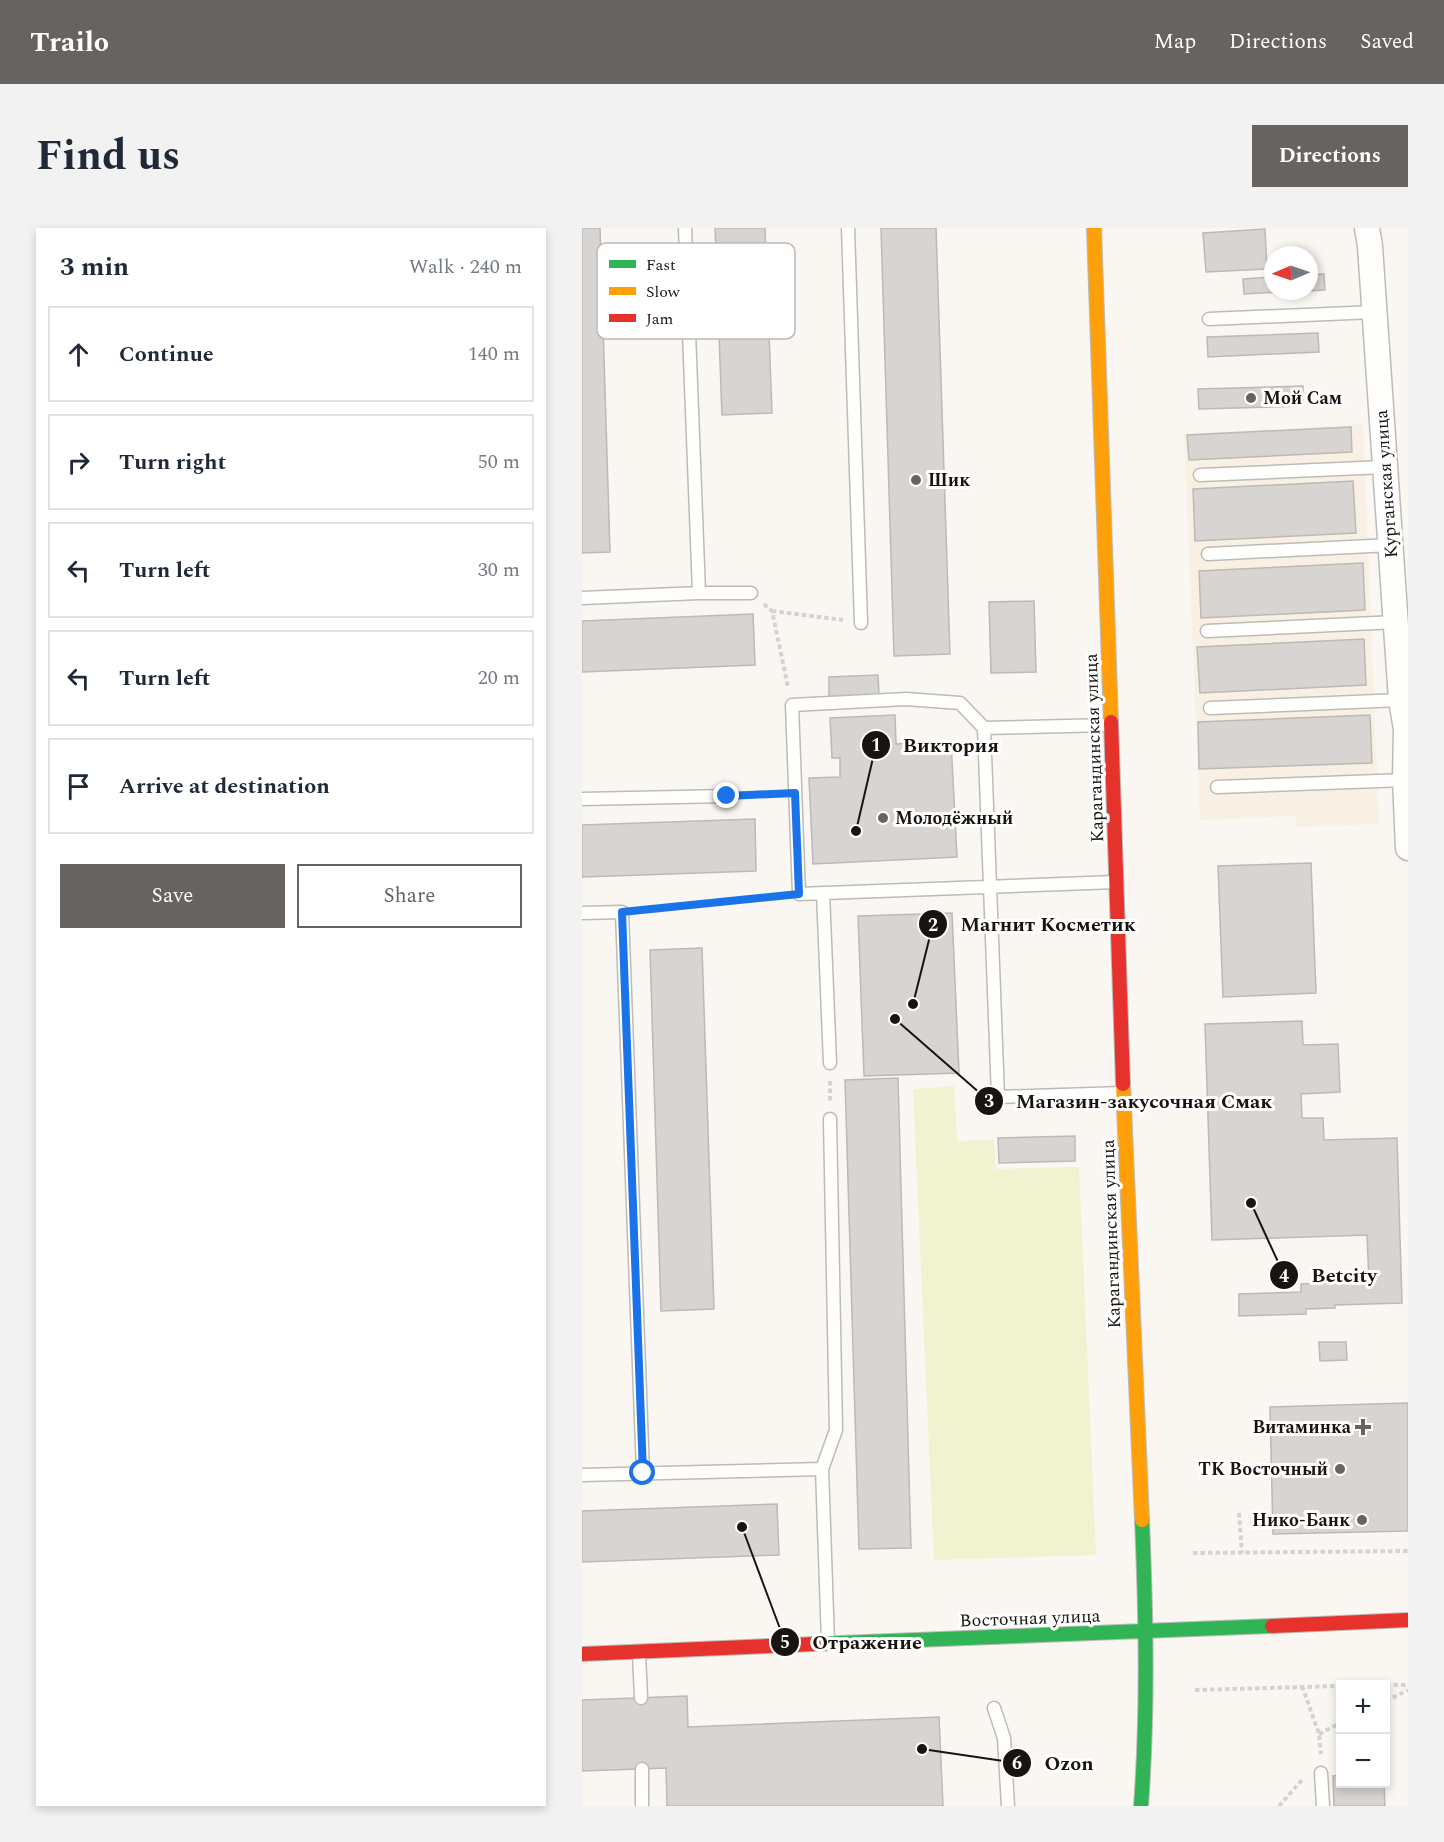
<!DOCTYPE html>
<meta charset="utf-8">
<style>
body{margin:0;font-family:Spectral,serif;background:#f2f2f3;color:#1f2937}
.controls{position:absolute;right:18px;bottom:18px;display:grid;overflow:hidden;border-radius:0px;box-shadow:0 3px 9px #0003}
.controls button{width:54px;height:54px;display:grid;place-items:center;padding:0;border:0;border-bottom:2px solid #e0e1e3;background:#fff;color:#1f2937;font:30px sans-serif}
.compass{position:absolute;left:682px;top:18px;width:54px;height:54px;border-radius:50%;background:#fff;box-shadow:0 3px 9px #0003;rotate:268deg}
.stop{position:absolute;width:18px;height:18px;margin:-14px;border:4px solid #1a73e8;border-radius:50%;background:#fff}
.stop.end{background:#1a73e8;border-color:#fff;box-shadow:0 2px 6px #0008}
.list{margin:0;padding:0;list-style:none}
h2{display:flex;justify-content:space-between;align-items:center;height:78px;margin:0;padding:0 24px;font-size:26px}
h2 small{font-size:20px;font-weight:400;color:#747a83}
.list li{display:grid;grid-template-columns:39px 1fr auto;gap:18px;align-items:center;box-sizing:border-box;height:96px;margin:0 12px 12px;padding:0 12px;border:2px solid #e0e1e3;border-radius:0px}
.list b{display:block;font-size:22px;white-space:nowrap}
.list em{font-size:20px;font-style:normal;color:#747a83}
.actions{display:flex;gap:12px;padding:18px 24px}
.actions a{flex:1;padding:14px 0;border:2px solid #676360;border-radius:0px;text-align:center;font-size:21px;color:#676360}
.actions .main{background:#676360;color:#fff}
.icon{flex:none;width:33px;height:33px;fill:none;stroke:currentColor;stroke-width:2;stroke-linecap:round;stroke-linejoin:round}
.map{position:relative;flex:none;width:826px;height:1578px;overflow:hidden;border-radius:0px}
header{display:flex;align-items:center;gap:36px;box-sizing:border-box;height:84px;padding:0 30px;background:#676360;color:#fff}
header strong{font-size:28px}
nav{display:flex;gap:33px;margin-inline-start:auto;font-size:21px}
.intro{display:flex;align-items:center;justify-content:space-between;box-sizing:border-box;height:144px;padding:0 36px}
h1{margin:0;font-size:42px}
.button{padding:15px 27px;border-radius:0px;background:#676360;color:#fff;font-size:21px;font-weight:700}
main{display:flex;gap:36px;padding:0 36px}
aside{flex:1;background:#fff;border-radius:0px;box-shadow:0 3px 9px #0003}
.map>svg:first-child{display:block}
</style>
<header>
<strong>Trailo</strong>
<nav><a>Map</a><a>Directions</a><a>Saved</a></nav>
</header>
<div class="intro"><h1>Find us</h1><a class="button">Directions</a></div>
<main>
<aside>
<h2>3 min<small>Walk · 240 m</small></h2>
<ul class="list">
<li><svg class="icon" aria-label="ahead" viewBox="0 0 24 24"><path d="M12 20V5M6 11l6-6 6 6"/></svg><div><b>Continue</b></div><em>140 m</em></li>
<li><svg class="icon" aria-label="right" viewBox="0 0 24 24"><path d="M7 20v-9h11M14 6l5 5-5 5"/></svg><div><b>Turn right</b></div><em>50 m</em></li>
<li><svg class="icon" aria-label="left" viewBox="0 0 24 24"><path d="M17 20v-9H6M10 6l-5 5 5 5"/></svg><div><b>Turn left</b></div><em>30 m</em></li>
<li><svg class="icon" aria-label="left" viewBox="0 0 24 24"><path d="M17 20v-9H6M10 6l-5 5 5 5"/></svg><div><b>Turn left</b></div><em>20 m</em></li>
<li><svg class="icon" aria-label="arrive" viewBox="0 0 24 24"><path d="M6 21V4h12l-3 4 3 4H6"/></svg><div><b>Arrive at destination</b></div></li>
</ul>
<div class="actions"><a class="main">Save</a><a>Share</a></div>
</aside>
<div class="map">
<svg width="826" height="1578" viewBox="0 0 826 1578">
<rect width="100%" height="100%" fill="#faf6f2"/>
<path fill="#f8f0e3" d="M 781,196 L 797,596 L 715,599 L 714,588 L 618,592 L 602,206 Z"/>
<path fill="#f0f2d0" d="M 372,858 L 375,913 L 412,912 L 414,941 L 497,939 L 514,1327 L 352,1332 L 331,861 Z"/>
<path fill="#d8d4d1" stroke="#bcb9b6" stroke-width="1.5" d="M 0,0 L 18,0 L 28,324 L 0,325 Z
M 133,0 L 183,0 L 190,185 L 140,187 Z
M 299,0 L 354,0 L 368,426 L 312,428 Z
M 683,1 L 685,41 L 624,44 L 621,5 Z
M 742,46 L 743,62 L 727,63 L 727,47 Z
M 691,49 L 691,63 L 721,63 L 662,66 L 661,51 Z
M 736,105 L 737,124 L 626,129 L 625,109 Z
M 721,158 L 721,178 L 617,181 L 616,161 Z
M 769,199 L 770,224 L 607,232 L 605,207 Z
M 771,253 L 774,305 L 613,313 L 611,261 Z
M 781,335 L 783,382 L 619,390 L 617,343 Z
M 452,373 L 454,444 L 409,445 L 407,374 Z
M 171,386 L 173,437 L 0,444 L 0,393 Z
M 782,411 L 784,457 L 618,465 L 615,419 Z
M 296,447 L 297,467 L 247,469 L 247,449 Z
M 313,487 L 314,516 L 369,513 L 375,629 L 231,636 L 227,550 L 258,549 L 258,530 L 250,530 L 248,490 Z
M 788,487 L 790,535 L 617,541 L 616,494 Z
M 173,591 L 174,643 L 0,649 L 0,597 Z
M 729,635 L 734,765 L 641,769 L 636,638 Z
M 370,685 L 377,845 L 282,848 L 276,688 Z
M 120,720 L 132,1081 L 79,1083 L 68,722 Z
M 720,793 L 721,817 L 756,816 L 758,864 L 719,866 L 720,890 L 741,890 L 742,912 L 815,910 L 820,1075 L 753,1077 L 753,1080 L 724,1081 L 724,1086 L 657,1088 L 657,1066 L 719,1064 L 719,1056 L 787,1053 L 785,1007 L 630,1012 L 623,796 Z
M 316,850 L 329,1320 L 277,1321 L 263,852 Z
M 493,908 L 493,933 L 417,935 L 416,910 Z
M 737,1114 L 764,1114 L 765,1132 L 738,1133 Z
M 826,1175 L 826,1303 L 691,1306 L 688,1179 Z
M 195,1276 L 197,1327 L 0,1334 L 0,1283 Z
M 105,1468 L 106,1499 L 357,1489 L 361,1578 L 85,1578 L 84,1540 L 0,1543 L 0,1472 Z
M 758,1547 L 758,1556 L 802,1556 L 803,1578 L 752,1578 L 751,1548 Z"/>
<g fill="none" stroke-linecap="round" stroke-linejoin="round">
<defs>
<path id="lane" d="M 103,0 L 117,365
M 266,0 L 279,395
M 627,91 L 792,84
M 618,247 L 803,239
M 626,326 L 809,317
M 0,370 L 117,365 L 169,365
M 625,403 L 814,394
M 628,480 L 819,472
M 402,500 L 527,497
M 635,559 L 823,552
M 0,571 L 145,568
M 533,654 L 217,666 L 210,477 L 324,471 L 378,475 L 402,500 L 416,869 L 540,865
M 241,665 L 248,835
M 0,685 L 40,684 L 61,1245
M 240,1241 L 254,1202 L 248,891
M 0,1247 L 240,1241 L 246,1414
M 57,1425 L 59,1470
M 412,1480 L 422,1510 L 426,1578
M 60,1541 L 60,1578
M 739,1545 L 741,1578"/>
<path id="street" d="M 785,0 L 788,18 L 819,472 L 824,501 L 823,552 L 826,620"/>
<path id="fast" d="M 232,1416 L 690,1398
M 559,1578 C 566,1482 564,1387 560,1292"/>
<path id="slow" d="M 512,0 L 529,494
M 541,856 L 560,1292"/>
<path id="jam" d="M 529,494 L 541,856
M 690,1398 L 826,1392
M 0,1426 L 232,1416"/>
</defs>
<use href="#lane" stroke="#bebbb7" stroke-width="15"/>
<use href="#street" stroke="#bebbb7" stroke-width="27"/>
<use href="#fast" stroke="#bebbb7" stroke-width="16"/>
<use href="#slow" stroke="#bebbb7" stroke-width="16"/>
<use href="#jam" stroke="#bebbb7" stroke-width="16"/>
<path stroke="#d5d3d2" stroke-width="4" stroke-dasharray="4.5 3" stroke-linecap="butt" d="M 182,376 L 190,383 L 206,459
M 190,383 L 261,392
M 163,567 L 194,566
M 59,682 L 201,668
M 248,853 L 248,873
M 657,1285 L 660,1325
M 611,1325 L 826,1323
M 804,1457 L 826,1457
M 720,1458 L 737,1506 L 739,1526
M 613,1462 L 758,1458
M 804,1473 L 826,1462
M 737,1506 L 758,1495
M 697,1578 L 720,1552"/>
<use href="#lane" stroke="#fefefd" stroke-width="12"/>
<use href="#street" stroke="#fefefd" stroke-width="24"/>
<use href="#fast" stroke="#30b455" stroke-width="14"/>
<use href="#slow" stroke="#ff9f0a" stroke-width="14"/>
<use href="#jam" stroke="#e5322d" stroke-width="14"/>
</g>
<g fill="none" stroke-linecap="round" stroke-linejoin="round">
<path stroke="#1a73e8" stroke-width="8" d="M 61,1245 L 40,684 L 217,666 L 213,565 L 145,568"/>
</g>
<g fill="#676360" stroke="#fff" stroke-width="2">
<circle cx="669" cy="170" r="6"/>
<circle cx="334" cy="252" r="6"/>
<circle cx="301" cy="590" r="6"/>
<path d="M778 1190h6v6h6v6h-6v6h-6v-6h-6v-6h6z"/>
<circle cx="758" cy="1241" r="6"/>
<circle cx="780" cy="1292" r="6"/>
</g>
<g text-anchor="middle" stroke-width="6" stroke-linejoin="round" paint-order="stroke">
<g font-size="18" font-weight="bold" fill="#181411" stroke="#fff" text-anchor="start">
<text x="681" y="176">Мой Cам</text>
<text x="346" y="258">Шик</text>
<text x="313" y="596">Молодёжный</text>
<text x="769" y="1205" text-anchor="end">Витаминка</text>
<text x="746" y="1247" text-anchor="end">ТК Восточный</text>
<text x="768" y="1298" text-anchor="end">Нико-Банк</text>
</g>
<g font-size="18" fill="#181411" stroke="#fff">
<text transform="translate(804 256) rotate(-94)" y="6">Курганская улица</text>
<text transform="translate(512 520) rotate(-92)" y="6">Карагандинская улица</text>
<text transform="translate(529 1006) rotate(-92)" y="6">Карагандинская улица</text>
<text transform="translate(448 1390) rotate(-2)" y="6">Восточная улица</text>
</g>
</g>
<rect x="15" y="15" width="198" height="96" rx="9" fill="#fff" stroke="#bab8b8" stroke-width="1.5"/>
<rect x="27" y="32" width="27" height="8" fill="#30b455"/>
<rect x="27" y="59" width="27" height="8" fill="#ff9f0a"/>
<rect x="27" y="86" width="27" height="8" fill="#e5322d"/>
<g font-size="16" fill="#181411">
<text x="64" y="42">Fast</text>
<text x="64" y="69">Slow</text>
<text x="64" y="96">Jam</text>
</g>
<path fill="none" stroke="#181411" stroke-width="2" d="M274 603L294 517M331 776L351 696M313 791L407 873M669 975L702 1047M160 1299L203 1414M340 1521L435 1535"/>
<g fill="#181411" stroke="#fff" stroke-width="2">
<circle cx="274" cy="603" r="6"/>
<circle cx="331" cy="776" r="6"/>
<circle cx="313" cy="791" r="6"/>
<circle cx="669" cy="975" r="6"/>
<circle cx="160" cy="1299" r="6"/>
<circle cx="340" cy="1521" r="6"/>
<circle cx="294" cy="517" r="15"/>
<circle cx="351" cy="696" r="15"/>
<circle cx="407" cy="873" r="15"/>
<circle cx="702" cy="1047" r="15"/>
<circle cx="203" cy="1414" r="15"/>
<circle cx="435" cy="1535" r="15"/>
</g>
<g font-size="18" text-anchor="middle" font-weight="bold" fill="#fff">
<text x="294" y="523">1</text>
<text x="351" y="703">2</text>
<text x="407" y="879">3</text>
<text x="702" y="1054">4</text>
<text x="203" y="1420">5</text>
<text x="435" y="1541">6</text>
</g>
<g font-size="20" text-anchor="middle" font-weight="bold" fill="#181411" stroke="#fff" stroke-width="6" stroke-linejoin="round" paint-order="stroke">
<text x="369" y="524">Виктория</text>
<text x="466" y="703">Магнит Косметик</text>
<text x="562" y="880">Магазин-закусочная Смак</text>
<text x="762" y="1054">Betcity</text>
<text x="285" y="1421">Отражение</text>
<text x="487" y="1542">Ozon</text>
</g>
</svg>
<div class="controls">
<button>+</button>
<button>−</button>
</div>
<svg class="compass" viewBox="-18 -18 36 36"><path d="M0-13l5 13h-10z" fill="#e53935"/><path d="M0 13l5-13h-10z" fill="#747a83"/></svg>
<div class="stop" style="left:61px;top:1245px"></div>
<div class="stop end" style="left:145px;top:568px"></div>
</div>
</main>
